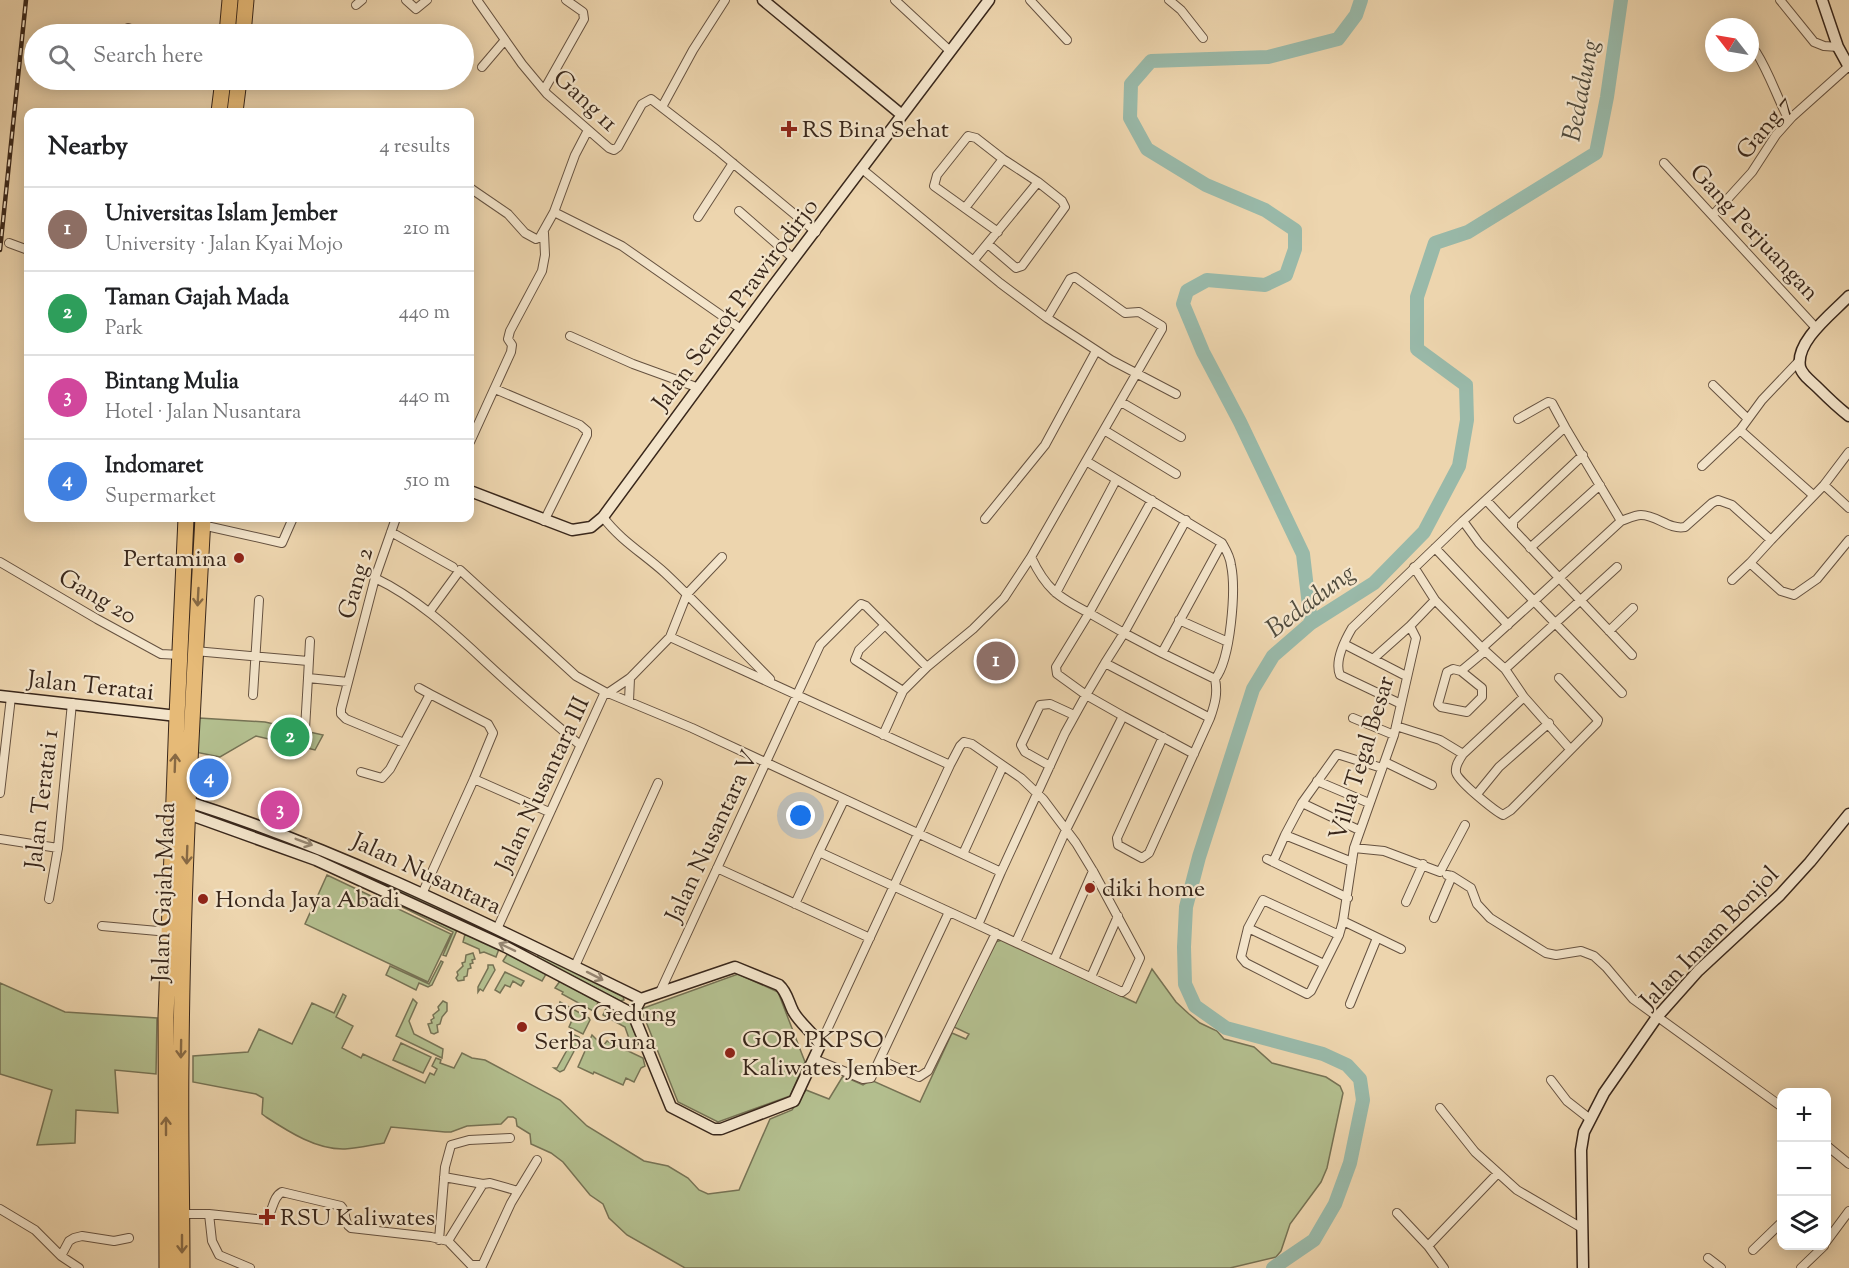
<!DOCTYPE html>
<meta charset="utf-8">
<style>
body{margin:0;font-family:"Sorts Mill Goudy",serif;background:#f6f6f6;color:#202124}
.controls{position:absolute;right:18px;bottom:18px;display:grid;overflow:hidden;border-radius:12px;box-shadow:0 3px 15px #0003}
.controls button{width:54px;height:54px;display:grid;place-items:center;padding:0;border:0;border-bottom:2px solid #e0e0e0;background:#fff;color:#202124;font:30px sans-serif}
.compass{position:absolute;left:1705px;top:18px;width:54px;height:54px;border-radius:50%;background:#fff;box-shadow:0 3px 15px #0003;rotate:301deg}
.you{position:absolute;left:801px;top:816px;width:21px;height:21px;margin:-15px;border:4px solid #fff;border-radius:50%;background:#1a73e8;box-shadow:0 0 0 9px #1a73e833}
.badge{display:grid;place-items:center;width:39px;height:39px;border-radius:50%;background:#d93025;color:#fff;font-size:20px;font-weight:700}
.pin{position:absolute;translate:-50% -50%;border:3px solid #fff;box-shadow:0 2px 6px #0006}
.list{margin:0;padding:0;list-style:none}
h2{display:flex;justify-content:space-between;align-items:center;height:78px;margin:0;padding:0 24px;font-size:26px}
h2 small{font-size:20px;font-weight:400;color:#757577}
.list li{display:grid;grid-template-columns:39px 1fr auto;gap:18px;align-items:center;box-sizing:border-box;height:84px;padding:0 24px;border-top:2px solid #e0e0e0}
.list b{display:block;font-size:22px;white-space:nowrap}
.list p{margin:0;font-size:20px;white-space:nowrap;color:#757577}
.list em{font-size:20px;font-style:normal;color:#757577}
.icon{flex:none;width:33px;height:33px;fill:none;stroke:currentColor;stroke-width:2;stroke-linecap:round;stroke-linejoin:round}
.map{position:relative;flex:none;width:1849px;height:1268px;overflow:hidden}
.search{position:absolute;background:#fff;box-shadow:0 3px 15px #0003;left:24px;top:24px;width:450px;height:66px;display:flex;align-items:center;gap:15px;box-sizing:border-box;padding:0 21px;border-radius:33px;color:#757577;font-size:22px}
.panel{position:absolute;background:#fff;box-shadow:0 3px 15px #0003;left:24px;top:108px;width:450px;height:414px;border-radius:12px}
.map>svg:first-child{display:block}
</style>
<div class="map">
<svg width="1849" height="1268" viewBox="0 0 1849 1268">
<rect width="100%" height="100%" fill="#edd5ae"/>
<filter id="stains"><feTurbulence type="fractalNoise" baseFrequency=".00333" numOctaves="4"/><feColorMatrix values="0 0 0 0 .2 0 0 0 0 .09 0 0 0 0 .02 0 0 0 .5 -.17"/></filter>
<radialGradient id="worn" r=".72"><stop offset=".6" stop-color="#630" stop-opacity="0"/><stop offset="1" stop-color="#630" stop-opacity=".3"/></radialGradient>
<path fill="#b3be8e" stroke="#767254" stroke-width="1.5" d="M 199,718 L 265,722 L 323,735 L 315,750 L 256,736 L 220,757 L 195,752 Z
M 325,855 L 523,945 L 523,948 L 520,949 L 323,858 Z
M 327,875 L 451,934 L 428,982 L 305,924 Z
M 393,900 L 457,930 L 446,956 L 443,955 L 453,932 L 392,902 Z
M 465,934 L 499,949 L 496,957 L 484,952 L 480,953 L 479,949 L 463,942 Z
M 1002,940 L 1136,1003 L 1152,969 L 1176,1002 L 1189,1014 L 1200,1023 L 1217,1031 L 1224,1039 L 1254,1047 L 1272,1063 L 1326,1077 L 1340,1086 L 1343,1093 L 1327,1168 L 1321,1182 L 1290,1224 L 1281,1251 L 1276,1257 L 1230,1268 L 685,1268 L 627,1235 L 609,1218 L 603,1204 L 590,1195 L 563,1162 L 551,1153 L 531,1144 L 530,1134 L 517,1126 L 516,1119 L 513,1117 L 508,1117 L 501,1124 L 467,1126 L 451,1132 L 445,1132 L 391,1127 L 384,1143 C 371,1145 358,1148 345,1149 C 317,1150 289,1132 266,1117 L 262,1114 L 263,1098 L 256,1094 L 193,1082 L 193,1056 L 248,1052 L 259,1029 L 292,1044 L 312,1003 L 334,1013 L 343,994 L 346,996 L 336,1017 L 353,1026 L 342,1048 L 361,1058 L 363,1054 L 425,1083 L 430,1073 L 434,1075 L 437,1069 L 432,1066 L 436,1058 L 441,1060 L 440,1063 L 454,1068 L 462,1053 L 472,1058 L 485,1060 L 560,1100 L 587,1126 L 644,1161 L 668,1166 L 688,1178 L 699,1190 L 708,1194 L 739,1190 L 770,1119 L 792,1110 L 806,1090 L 829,1099 L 843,1076 L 863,1085 L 871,1080 L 920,1102 L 952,1033 L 966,1039 L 969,1034 L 954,1027 L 995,942 Z
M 473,953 L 475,959 L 472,960 L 473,963 L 470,964 L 471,968 L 468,969 L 467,976 L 464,977 L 464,980 L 458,981 L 456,978 L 458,975 L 457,972 L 463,966 L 462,963 L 465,962 L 466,955 Z
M 508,953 L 546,974 L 542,981 L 504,962 L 503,961 Z
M 538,954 L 623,996 L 624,1000 L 620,1001 L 538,958 Z
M 441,961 L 443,962 L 432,985 L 428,987 L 419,983 L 416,990 L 386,975 L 390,966 L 429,984 Z
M 488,965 L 493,965 L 495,970 L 483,991 L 480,989 L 478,992 L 478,987 L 488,968 Z
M 505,972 L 524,981 L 521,986 L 513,981 L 510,987 L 505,985 L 500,993 L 495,990 Z
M 738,974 L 778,992 L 805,1062 L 790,1096 L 718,1122 L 678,1102 L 641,1009 Z
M 560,981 L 598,1002 L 595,1010 L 593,1011 L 562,994 L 563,992 L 555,988 Z
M 0,983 L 65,1012 L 157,1018 L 156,1074 L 115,1070 L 118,1113 L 76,1110 L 75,1143 L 37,1145 L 52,1090 L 0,1074 Z
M 413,999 L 417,1003 L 409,1021 L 414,1034 L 443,1049 L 442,1058 L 396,1036 Z
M 443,1001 L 447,1003 L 447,1011 L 442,1017 L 440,1024 L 437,1025 L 438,1032 L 434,1034 L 431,1033 L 428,1024 L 432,1023 L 431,1020 L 434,1018 L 433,1015 L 439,1010 L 438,1007 Z
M 560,1002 L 589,1018 L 590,1020 L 583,1034 L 569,1027 L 572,1020 L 566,1017 L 569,1011 L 559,1006 Z
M 607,1006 L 630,1020 L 639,1044 L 632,1047 L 625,1027 L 603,1015 Z
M 572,1034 L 579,1037 L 580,1040 L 564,1070 L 560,1072 L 554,1068 L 557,1068 L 572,1041 L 570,1039 Z
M 592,1035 L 603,1046 L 607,1041 L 643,1058 L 645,1066 L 641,1068 L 634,1082 L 626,1078 L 623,1085 L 594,1072 L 593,1074 L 578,1067 Z
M 401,1043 L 431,1057 L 423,1073 L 393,1060 Z"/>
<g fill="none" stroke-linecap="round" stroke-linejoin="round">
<path stroke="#99b9a9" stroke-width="14" d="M 1311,623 L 1303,554 L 1240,422 L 1203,352 L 1183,304 L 1187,291 L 1207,280 L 1265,285 L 1286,275 L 1295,249 L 1295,230 L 1265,210 L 1206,185 L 1147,149 L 1130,118 L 1131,84 L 1151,61 L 1268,57 L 1338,39 L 1356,15 L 1361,0
M 1273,1268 L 1314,1240 L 1335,1204 L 1350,1163 L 1363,1100 L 1360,1079 L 1347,1065 L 1323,1054 L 1226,1028 L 1195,1006 L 1185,984 L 1184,947 L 1186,907 L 1199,857 L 1253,689 L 1273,656 L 1311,623 L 1374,583 L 1424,532 L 1459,466 L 1467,420 L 1466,385 L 1417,349 L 1417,297 L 1435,243 L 1468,232 L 1596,153 L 1607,97 L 1621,0"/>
<defs>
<path id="street" d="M 406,0 L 416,9 L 427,0
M 477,0 L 522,64 L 547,94 L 609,148 L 614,150 L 618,147 L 642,104 L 651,99 L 717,150 L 816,232
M 895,0 L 950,51
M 1030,0 L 1067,40
M 1169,0 L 1181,10 L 1203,38
M 1780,0 L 1814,42 L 1824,46 L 1838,47
M 356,5 L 362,0
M 128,28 L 146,34
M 1756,52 C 1770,74 1777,98 1789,120
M 482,67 L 505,40
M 544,90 L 584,19 L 583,12 L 566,0
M 662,107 L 693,50 L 725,0
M 1664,163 L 1817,329
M 862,169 L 1000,283 L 1047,318 L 1111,360 L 1176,394
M 470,188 L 508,214 L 525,233 L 536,239 L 540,237 L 554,212 L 575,155 L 588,130
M 965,208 L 1003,159
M 739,211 L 794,259
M 554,212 L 622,246 L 741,329
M 1713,215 L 1752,172 L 1776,135 L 1792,117 L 1849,66
M 698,217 L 733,163
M 9,243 L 28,250
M 988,244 L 1016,268 L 1022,266 L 1065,207 L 1062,201 L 1038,182
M 974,260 L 1038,182 L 1003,159 L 976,138 L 968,136 L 937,175 L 934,186 L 998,232
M 1047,318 L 1070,279 L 1075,277 L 1125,313 L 1139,312 L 1162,326 L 1162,329 L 1086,461 L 1222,543 C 1226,550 1230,556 1231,565 C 1236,589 1231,659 1215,679 C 1218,693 1215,704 1210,718 L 1149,853 L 1142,858 L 1118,845 L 1117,838 L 1163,737
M 570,336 L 633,364 L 699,388
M 1713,385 L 1747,418
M 495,389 L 580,425 L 587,431 L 587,435 L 544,521
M 1121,402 L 1181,437
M 1518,419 L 1548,402 L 1552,403 L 1565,427
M 1104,430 L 1176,474
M 1740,430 L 1813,495
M 470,442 L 511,352 L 512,345 L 508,339 L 510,331 L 542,271 L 545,255 L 544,233
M 1583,455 L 1513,521 L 1513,529 L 1632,655
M 1086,461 L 1031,557 C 1046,589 1058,597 1089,613 L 1152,500
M 1702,466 L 1740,430 L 1762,400 L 1800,360
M 1824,485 L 1849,508
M 1486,500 L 1513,529
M 603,517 C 620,540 644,554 665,573 C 701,607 735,644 770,679
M 396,518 L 375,578 L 341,709 L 341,714 L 346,719 L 404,743 L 430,694 L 419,688
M 985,519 L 1045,445 L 1096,351
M 1621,521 L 1534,601 L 1622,693
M 202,525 L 282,543 L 293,518
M 391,532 L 453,567
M 1771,540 L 1750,563 L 1781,591 L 1794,595 L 1817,579 L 1849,540
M 1435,548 L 1508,625
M 1530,548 L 1600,485
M 0,562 L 97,619 L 161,654 L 180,655
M 1414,567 L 1435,600
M 375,578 C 425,602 462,641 503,678 C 528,701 554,723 580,745
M 1732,580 L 1750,563
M 1056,593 L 1116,480
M 430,611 L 460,570 L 576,676 L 605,692
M 1179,620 L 1228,642
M 885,625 L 859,650 L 855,660 L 903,691
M 1609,631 L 1633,608
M 670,637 L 950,765
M 310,641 L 308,678 L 348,682
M 1344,644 L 1406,676
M 1482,648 L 1505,669 L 1524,697 L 1570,749
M 195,651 L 308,661
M 1162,653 L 1222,543
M 1373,659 L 1410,626
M 1105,663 L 1124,633 L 1162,653 L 1215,679
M 1453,669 L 1461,671 L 1482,688 L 1482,697 L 1467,712 L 1441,707 L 1438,704 L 1447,672 Z
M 1505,669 L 1617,567
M 1461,671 L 1485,651
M 608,693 L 692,728 L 1001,872 L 978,925 L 819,852 L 795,904
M 253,695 L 259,600
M 1524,697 L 1463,754 C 1459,760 1455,766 1456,772 C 1456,780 1495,811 1503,815 L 1511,810 L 1597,723 L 1598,720 L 1559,678
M 629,701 L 630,678
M 1401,704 L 1340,675 C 1334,661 1345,640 1352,628 L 1463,521
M 1123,716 L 1086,695 L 1105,663 L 1210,718
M 1353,718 L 1394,735
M 1396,726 L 1440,740 L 1463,754
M 305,729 L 308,678
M 883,735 L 903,691 L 927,667 L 973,629 L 1004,598 L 1031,557
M 1385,762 L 1432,785
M 1050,766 L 1025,752 L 1021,745 L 1040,705 L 1050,704 L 1074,715
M 361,772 L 382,778 L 390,769 L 404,743
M 474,779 L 549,812
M 1317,781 L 1369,803
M 0,793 L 11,697
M 1477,794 L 1499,767 L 1549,723
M 1302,803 L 1359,830
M 0,839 L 58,848
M 1354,848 L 1384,851 L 1440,872 L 1465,825
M 819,852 L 844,800
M 963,854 L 1003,766
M 1267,859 L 1348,898
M 1273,862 L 1285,835
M 1352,862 L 1285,835 L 1302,803 L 1337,754 L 1382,768
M 717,868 L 870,938
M 1001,872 L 1065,733 L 1086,695 L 1057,674 L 1056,667 L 1089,613 L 1124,633 L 1186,520
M 1452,876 L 1471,888 L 1477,904 L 1490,918 L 1546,953 L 1556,955 L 1581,951 L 1594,956 L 1606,967 L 1633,999 L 1782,1107
M 422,894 L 474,779 L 493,733 L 488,724 L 430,694
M 49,899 L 58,848 L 72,703
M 1406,902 L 1423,864
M 1434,918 L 1452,876 L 1447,875
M 1343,921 L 1401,949
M 102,926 L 169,932
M 1248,928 L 1324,964
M 497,929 L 605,692 L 608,693 L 630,678 L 670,637 L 687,594 L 722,557
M 1339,935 L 1263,900 L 1248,928 L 1241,957 L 1246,963 L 1307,994 L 1311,991 L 1339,935 L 1343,921 L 1354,848 L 1394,735 L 1416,638 L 1410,626 L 1435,600 L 1482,648 L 1534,601 L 1479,543 L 1463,521 L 1565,427 L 1621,521 C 1627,519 1635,515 1641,515 C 1657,515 1669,530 1685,527 L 1712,503 L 1718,500 L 1732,505 L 1771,540 L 1824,485 L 1849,452
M 1016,942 L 1066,830 L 1123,716 L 1194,754
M 1054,960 L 1093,871
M 575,966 L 658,783
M 1091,977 L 1118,916
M 660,992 L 820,645 L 861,604 L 866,606 L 927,667
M 1350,1004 L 1377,938
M 820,1045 L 950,765 L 960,746 L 964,742 L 972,744 L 1021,778 L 1043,799 L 1076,843 L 1093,871 L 1140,958 L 1126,989 L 1122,992 L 978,925
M 814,1059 L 863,1079 L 871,1078 L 949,912
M 880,1060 L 919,1077 L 928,1071 L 996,933
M 1551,1080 L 1567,1101 L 1590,1119
M 1440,1108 L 1475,1152 L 1517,1190 L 1582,1228
M 1826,1145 L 1849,1164
M 444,1177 L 483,1184
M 0,1209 L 35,1230 L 61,1256 L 79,1268
M 1397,1213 L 1428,1246
M 182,1214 L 209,1214 L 265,1220 C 274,1213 271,1198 282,1192 L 341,1206 C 348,1213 342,1222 351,1228 L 431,1237 L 448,1241 L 471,1265 L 481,1265
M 209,1214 L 212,1241 L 219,1255 L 250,1268
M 439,1240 L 445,1167 L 451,1145 L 469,1140 L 510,1138
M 448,1241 L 483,1184 L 490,1183 L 518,1191
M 1826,1242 L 1849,1211
M 1753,1250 L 1782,1222
M 61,1256 L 69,1241 L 74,1238 L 82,1236 L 114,1241 L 129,1238
M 1708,1258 L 1721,1268
M 481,1268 L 511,1203 L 537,1160
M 1444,1268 L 1428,1246 L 1498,1173
M 1801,1268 L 1824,1246"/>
<path id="secondary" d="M 763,0 L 902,115
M 1822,0 L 1838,47 L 1849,67
M 1849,296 C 1833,313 1795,341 1800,367 C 1802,375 1812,382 1818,388 C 1828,398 1837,407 1849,416
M 470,491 L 572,530 L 591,527 L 603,517 L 770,290 L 989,0
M 0,696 L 177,716
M 189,802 C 346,852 493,927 641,999
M 188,814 L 316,860 L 506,947 L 633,1014
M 735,967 L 779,985 C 787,992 788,1001 793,1011 C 800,1024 813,1032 820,1045 L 794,1101 L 721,1129 L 714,1129 L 671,1107 L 633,1014 L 641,999 Z
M 1583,1268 L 1581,1150 L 1584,1132 L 1604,1093 L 1657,1017 L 1698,971 L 1780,895 L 1810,862 L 1849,814"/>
<path id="highway" d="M 227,34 L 230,0
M 243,34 L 246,0
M 219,112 L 223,80
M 235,112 L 239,80
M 167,1268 L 166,1017 L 177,716 L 186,518
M 182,1268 C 182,1200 180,1131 181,1063 C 182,881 193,699 203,518"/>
</defs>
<use href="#street" stroke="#665240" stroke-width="10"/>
<use href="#secondary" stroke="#39271b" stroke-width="13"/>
<use href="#highway" stroke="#39271b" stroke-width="17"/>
<use href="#street" stroke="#f3e4ca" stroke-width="8"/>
<use href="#secondary" stroke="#f3e4ca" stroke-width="10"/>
<use href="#highway" stroke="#e6ba77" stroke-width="15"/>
<defs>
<path id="rail" d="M 0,250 L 26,0"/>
</defs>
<use href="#rail" stroke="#39271b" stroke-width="4.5"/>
<use href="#rail" stroke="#f3e4ca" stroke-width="2" stroke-dasharray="7" stroke-linecap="butt"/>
</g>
<defs><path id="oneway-shaft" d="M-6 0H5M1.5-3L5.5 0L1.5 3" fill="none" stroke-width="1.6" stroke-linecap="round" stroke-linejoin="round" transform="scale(1.5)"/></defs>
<g stroke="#876944">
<use href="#oneway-shaft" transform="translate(198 597) rotate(93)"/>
<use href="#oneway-shaft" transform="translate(175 763) rotate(-88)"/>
<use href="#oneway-shaft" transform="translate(187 855) rotate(92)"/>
<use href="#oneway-shaft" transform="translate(181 1049) rotate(91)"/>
<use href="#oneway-shaft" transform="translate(166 1126) rotate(-90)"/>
<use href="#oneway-shaft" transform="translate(182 1244) rotate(90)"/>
</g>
<g stroke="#968672">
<use href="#oneway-shaft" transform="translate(304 842) rotate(21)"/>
<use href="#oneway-shaft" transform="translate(507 947) rotate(-154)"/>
<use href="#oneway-shaft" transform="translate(595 976) rotate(27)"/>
</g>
<g fill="#8f2418" stroke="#f3e4ca" stroke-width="2">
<path d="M786 120h6v6h6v6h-6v6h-6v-6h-6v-6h6z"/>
<circle cx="239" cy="558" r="6"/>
<circle cx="1090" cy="888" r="6"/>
<circle cx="203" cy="899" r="6"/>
<circle cx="522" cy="1027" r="6"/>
<circle cx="730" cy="1053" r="6"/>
<path d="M264 1208h6v6h6v6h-6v6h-6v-6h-6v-6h6z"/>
</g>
<g text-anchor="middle" stroke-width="4.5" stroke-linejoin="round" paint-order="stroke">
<g font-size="24" fill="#39271b" stroke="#f3e4ca">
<text transform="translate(586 100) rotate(43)" y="8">Gang 11</text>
<text transform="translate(1764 127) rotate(-51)" y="8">Gang 7</text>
<text transform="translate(1755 232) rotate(47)" y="8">Gang Perjuangan</text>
<text transform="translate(735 304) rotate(-53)" y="8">Jalan Sentot Prawirodirjo</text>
<text transform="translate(355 583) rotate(-74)" y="8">Gang 2</text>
<text transform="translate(98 596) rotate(30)" y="8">Gang 20</text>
<text transform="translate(91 685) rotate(6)" y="8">Jalan Teratai</text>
<text transform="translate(1361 758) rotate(-73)" y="8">Villa Tegal Besar</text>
<text transform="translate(542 784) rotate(-65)" y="8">Jalan Nusantara III</text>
<text transform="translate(41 799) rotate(-83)" y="8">Jalan Teratai 1</text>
<text transform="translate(711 836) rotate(-65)" y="8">Jalan Nusantara V</text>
<text transform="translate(427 873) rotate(25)" y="8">Jalan Nusantara</text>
<text transform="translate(163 892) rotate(-88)" y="8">Jalan Gajah Mada</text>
<text transform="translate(1709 937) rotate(-46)" y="8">Jalan Imam Bonjol</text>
</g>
<g font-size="24" fill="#39271b" stroke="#f3e4ca" text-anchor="start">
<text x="802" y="137">RS Bina Sehat</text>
<text x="227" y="566" text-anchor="end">Pertamina</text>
<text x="1102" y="896">diki home</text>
<text x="215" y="907">Honda Jaya Abadi</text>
<text x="534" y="1021">GSG Gedung<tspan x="534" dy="28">Serba Guna</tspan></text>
<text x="742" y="1047">GOR PKPSO<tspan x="742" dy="28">Kaliwates Jember</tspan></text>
<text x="280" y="1225">RSU Kaliwates</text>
</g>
<g font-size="26" font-style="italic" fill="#514c3e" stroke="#f3e4ca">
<text transform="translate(1580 90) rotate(-79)" y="9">Bedadung</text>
<text transform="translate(1310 600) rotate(-37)" y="9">Bedadung</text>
</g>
</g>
<rect width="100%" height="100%" filter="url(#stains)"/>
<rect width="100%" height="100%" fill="url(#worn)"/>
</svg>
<div class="controls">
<button>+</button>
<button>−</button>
<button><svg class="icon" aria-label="layers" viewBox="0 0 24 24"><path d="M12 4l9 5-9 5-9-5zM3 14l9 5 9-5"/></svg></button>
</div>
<svg class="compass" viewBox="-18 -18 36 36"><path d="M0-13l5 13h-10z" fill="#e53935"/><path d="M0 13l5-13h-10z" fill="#757577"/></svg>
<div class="you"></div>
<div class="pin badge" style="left:996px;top:661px;background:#8d6e63">1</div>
<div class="pin badge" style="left:290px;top:737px;background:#2e9e5b">2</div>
<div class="pin badge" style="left:280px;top:810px;background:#d1479c">3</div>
<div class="pin badge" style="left:209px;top:778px;background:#3f7fe0">4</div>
<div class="search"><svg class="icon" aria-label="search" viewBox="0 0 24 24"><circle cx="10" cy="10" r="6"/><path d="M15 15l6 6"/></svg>Search here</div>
<section class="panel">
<h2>Nearby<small>4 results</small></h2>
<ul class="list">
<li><span class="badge" style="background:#8d6e63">1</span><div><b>Universitas Islam Jember</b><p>University · Jalan Kyai Mojo</p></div><em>210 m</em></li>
<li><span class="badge" style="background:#2e9e5b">2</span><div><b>Taman Gajah Mada</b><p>Park</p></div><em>440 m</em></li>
<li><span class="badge" style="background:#d1479c">3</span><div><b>Bintang Mulia</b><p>Hotel · Jalan Nusantara</p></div><em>440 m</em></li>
<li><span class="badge" style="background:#3f7fe0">4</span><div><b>Indomaret</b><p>Supermarket</p></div><em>510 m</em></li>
</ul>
</section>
</div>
